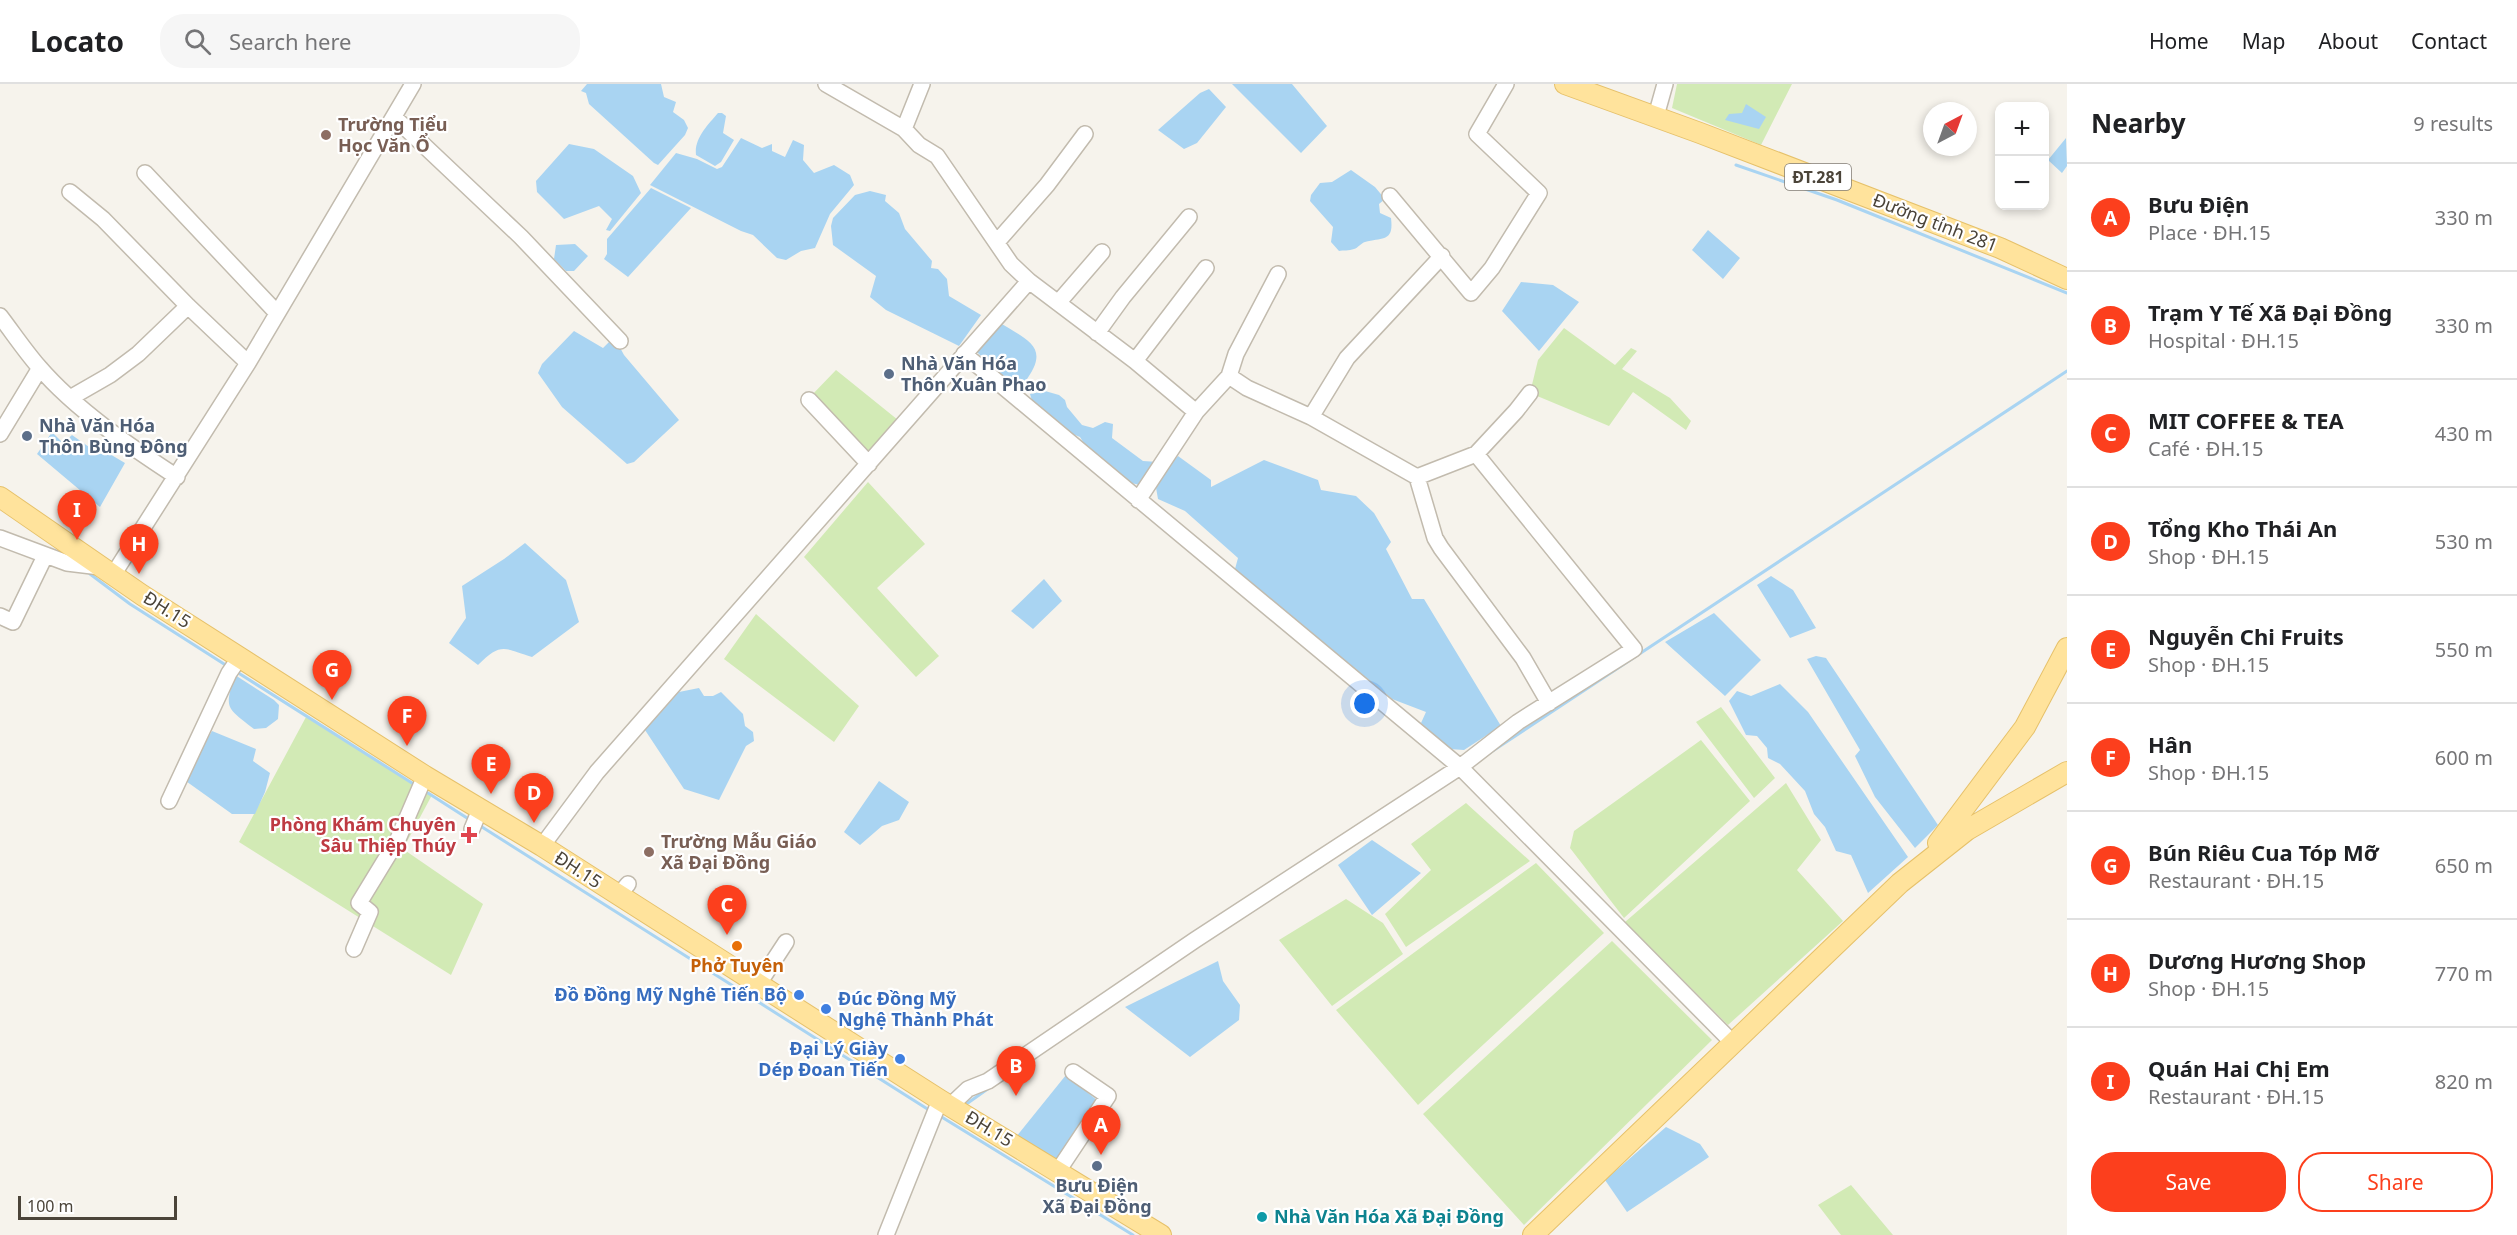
<!DOCTYPE html>
<meta charset="utf-8">
<style>
body{margin:0;font-family:"Noto Sans",sans-serif;background:#f6f6f6;color:#202124}
.controls{position:absolute;right:18px;top:18px;display:grid;overflow:hidden;border-radius:12px;box-shadow:0 3px 9px #0003}
.controls button{width:54px;height:54px;display:grid;place-items:center;padding:0;border:0;border-bottom:2px solid #e0e0e0;background:#fff;color:#202124;font:30px sans-serif}
.compass{position:absolute;left:1923px;top:18px;width:54px;height:54px;border-radius:50%;background:#fff;box-shadow:0 3px 9px #0003;rotate:41deg}
.scale{position:absolute;left:18px;bottom:15px;width:159px;box-sizing:border-box;padding-left:6px;border:3px solid #4b4439;border-top:0;font-size:16px;line-height:21px;white-space:nowrap;color:#4b4439;-webkit-text-stroke:4px #fff;paint-order:stroke}
.you{position:absolute;left:1365px;top:620px;width:21px;height:21px;margin:-15px;border:4px solid #fff;border-radius:50%;background:#1a73e8;box-shadow:0 0 0 9px #1a73e833}
.badge{display:grid;place-items:center;width:39px;height:39px;border-radius:50%;background:#fc3f1d;color:#fff;font-size:20px;font-weight:700}
.pin{position:absolute;translate:-50% -50px;filter:drop-shadow(0 2px 3px #0008)}
.pin::after{content:'';position:absolute;top:32px;width:21px;height:18px;background:inherit;clip-path:polygon(0 0,100% 0,50% 100%)}
.list{margin:0;padding:0;list-style:none}
h2{display:flex;justify-content:space-between;align-items:center;height:78px;margin:0;padding:0 24px;font-size:26px}
h2 small{font-size:20px;font-weight:400;color:#757577}
.list li{display:grid;grid-template-columns:39px 1fr auto;gap:18px;align-items:center;box-sizing:border-box;height:108px;padding:0 24px;border-top:2px solid #e0e0e0}
.list b{display:block;font-size:22px;white-space:nowrap}
.list p{margin:0;font-size:20px;white-space:nowrap;color:#757577}
.list em{font-size:20px;font-style:normal;color:#757577}
.actions{display:flex;gap:12px;padding:18px 24px}
.actions a{flex:1;padding:14px 0;border:2px solid #fc3f1d;border-radius:24px;text-align:center;font-size:21px;color:#fc3f1d}
.actions .main{background:#fc3f1d;color:#fff}
.icon{flex:none;width:33px;height:33px;fill:none;stroke:currentColor;stroke-width:2;stroke-linecap:round;stroke-linejoin:round}
.map{position:relative;flex:none;width:2067px;height:1151px;overflow:hidden}
header{display:flex;align-items:center;gap:36px;box-sizing:border-box;height:84px;padding:0 30px;background:#fff;border-bottom:2px solid #e0e0e0}
header strong{font-size:28px}
nav{display:flex;gap:33px;margin-inline-start:auto;font-size:21px}
.search{width:420px;height:54px;background:#f6f6f6;display:flex;align-items:center;gap:15px;box-sizing:border-box;padding:0 21px;border-radius:24px;color:#757577;font-size:22px}
main{display:flex}
aside{flex:1;background:#fff}
.map>svg:first-child{display:block}
</style>
<header>
<strong>Locato</strong>
<div class="search"><svg class="icon" aria-label="search" viewBox="0 0 24 24"><circle cx="10" cy="10" r="6"/><path d="M15 15l6 6"/></svg>Search here</div>
<nav><a>Home</a><a>Map</a><a>About</a><a>Contact</a></nav>
</header>
<main>
<div class="map">
<svg width="2067" height="1151" viewBox="0 0 2067 1151">
<rect width="100%" height="100%" fill="#f6f3ec"/>
<path fill="#d2eab5" d="M 1677,0 L 1792,0 L 1761,61 L 1672,24 Z
M 1564,244 L 1615,281 L 1631,264 L 1637,267 L 1622,285 L 1670,314 L 1691,337 L 1686,346 L 1633,308 L 1609,342 L 1530,309 L 1538,276 Z
M 836,286 L 898,336 L 864,372 L 810,313 Z
M 868,398 L 925,460 L 877,504 L 939,572 L 916,593 L 804,473 Z
M 756,530 L 859,622 L 834,658 L 724,575 Z
M 1721,623 L 1775,694 L 1754,714 L 1696,638 Z
M 306,633 L 432,711 L 403,765 L 483,820 L 451,891 L 239,758 Z
M 1701,656 L 1750,717 L 1624,834 L 1570,764 L 1574,747 Z
M 1786,699 L 1821,756 L 1797,786 L 1843,837 L 1728,941 L 1625,838 Z
M 1466,719 L 1530,777 L 1406,863 L 1385,830 L 1431,786 L 1411,760 Z
M 1536,779 L 1604,849 L 1418,1021 L 1336,926 Z
M 1346,815 L 1383,839 L 1403,870 L 1332,922 L 1279,856 Z
M 1612,857 L 1712,956 L 1524,1141 L 1423,1030 Z
M 1851,1101 L 1893,1151 L 1841,1151 L 1818,1121 Z"/>
<path fill="#a9d4f2" d="M 587,0 L 661,0 L 664,13 L 676,18 L 673,28 L 684,36 L 688,44 L 685,51 L 658,81 L 654,79 L 589,20 L 586,9 L 581,7 Z
M 1232,0 L 1292,0 L 1327,42 L 1301,69 Z
M 1209,5 L 1226,23 L 1197,59 L 1184,65 L 1158,46 L 1200,9 Z
M 1746,20 L 1766,33 L 1759,45 L 1725,36 L 1729,30 L 1742,29 Z
M 718,29 L 722,29 L 726,32 L 723,49 L 734,56 L 721,78 L 715,82 L 696,71 C 694,54 708,41 718,29 Z
M 741,54 L 762,64 L 772,60 L 772,67 L 785,73 L 793,56 L 804,61 L 803,76 L 814,89 L 834,81 L 850,91 L 854,101 L 830,130 L 815,164 L 801,167 L 786,176 L 777,174 L 753,151 L 741,147 L 650,101 L 676,69 L 697,75 L 717,85 L 722,83 Z
M 2066,54 L 2067,82 L 2062,89 L 2048,76 Z
M 569,60 L 594,65 L 633,92 L 641,109 L 610,147 L 606,146 L 612,135 L 599,122 L 564,135 L 537,108 L 536,97 Z
M 1351,86 L 1375,103 L 1385,115 L 1379,120 L 1380,129 L 1391,134 C 1394,158 1383,153 1365,158 C 1361,159 1358,164 1354,165 C 1349,167 1343,166 1339,167 L 1331,158 L 1333,143 L 1310,117 L 1311,111 L 1320,99 L 1332,98 Z
M 651,104 L 691,124 L 628,193 L 604,175 L 607,170 L 607,155 Z
M 870,107 L 886,111 L 885,117 L 899,129 L 905,145 L 932,177 L 931,184 L 938,185 L 947,195 L 949,212 L 981,231 L 959,262 L 886,226 L 870,213 L 876,192 L 833,161 L 831,142 L 833,134 L 855,111 Z
M 1708,146 L 1740,174 L 1723,195 L 1692,166 Z
M 575,160 L 588,172 L 574,187 L 566,187 L 554,175 L 556,161 Z
M 1521,198 L 1553,201 L 1579,218 L 1539,267 L 1502,227 Z
M 1000,239 C 1030,257 1051,264 1024,299 L 997,294 L 998,289 L 976,267 Z
M 574,247 L 603,264 L 612,255 L 617,258 L 624,271 L 679,336 L 634,378 L 627,380 L 562,323 L 538,289 L 542,280 Z
M 1045,307 L 1059,311 L 1065,316 L 1067,323 L 1082,341 L 1093,344 L 1105,338 L 1113,340 L 1112,354 L 1143,377 L 1158,378 L 1140,401 L 1131,399 L 1095,368 L 1090,369 L 1080,353 L 1070,349 L 1034,323 L 1030,310 Z
M 52,348 L 63,359 L 72,351 L 99,370 L 108,369 L 125,379 L 100,423 L 37,370 Z
M 1178,372 L 1211,396 L 1211,403 L 1264,376 L 1318,396 L 1321,406 L 1356,412 L 1374,429 L 1391,458 L 1386,465 L 1412,515 L 1424,515 L 1501,642 L 1464,666 L 1449,665 L 1421,639 L 1426,628 L 1392,615 L 1235,485 L 1238,474 L 1185,427 L 1158,415 L 1155,398 Z
M 525,459 L 566,496 L 579,538 L 532,573 C 504,564 501,558 478,581 L 449,559 L 466,534 L 462,502 L 504,475 Z
M 1771,492 L 1793,506 L 1816,544 L 1790,554 L 1757,501 Z
M 1044,495 L 1062,517 L 1033,545 L 1011,527 Z
M 1714,529 L 1761,576 L 1725,612 L 1665,558 Z
M 1816,572 L 1826,574 L 1938,741 L 1915,764 L 1875,713 L 1855,672 L 1860,666 L 1807,575 Z
M 235,591 L 274,616 L 279,621 L 278,635 L 266,644 L 254,645 C 226,623 224,625 235,591 Z
M 1780,600 L 1808,628 L 1908,773 L 1868,809 L 1851,771 L 1836,767 L 1825,743 L 1814,730 L 1805,707 L 1780,680 L 1768,674 L 1767,664 L 1757,652 L 1746,651 L 1729,617 L 1737,607 L 1751,612 Z
M 699,604 L 704,612 L 713,612 L 721,608 L 743,630 L 745,642 L 753,648 L 754,657 L 746,662 L 719,716 L 684,705 L 645,646 L 679,608 Z
M 212,647 L 256,665 L 253,677 L 270,689 L 265,708 L 255,730 L 232,730 L 183,695 Z
M 879,697 L 909,718 L 899,736 L 882,742 L 860,761 L 844,748 Z
M 1372,756 L 1421,789 L 1372,831 L 1338,781 Z
M 1218,877 L 1223,897 L 1240,921 L 1239,936 L 1190,973 L 1125,923 Z
M 1066,991 L 1098,1017 L 1057,1080 L 1016,1053 Z
M 1666,1043 L 1700,1060 L 1709,1073 L 1627,1128 L 1605,1096 Z"/>
<g fill="none" stroke-linecap="round" stroke-linejoin="round">
<path stroke="#a9d4f2" stroke-width="3" d="M 1736,81 L 1837,116 L 2067,209
M 90,490 L 130,520 L 224,580
M 240,590 L 412,699
M 1488,670 L 2067,287
M 428,709 L 467,734
M 482,743 L 929,1026
M 1306,792 L 1323,781
M 965,1021 L 989,1004
M 940,1032 L 1133,1151"/>
<defs>
<path id="minor" d="M 826,0 L 904,45 L 919,61 L 937,72 L 1011,180 L 1029,197 L 1135,277 L 1196,328
M 1656,32 L 1665,0
M 395,34 L 521,153 L 620,257
M 904,45 L 922,0
M 145,89 L 277,229
M 70,108 L 103,135 L 188,222 L 248,279
M 1390,112 L 1471,209 L 1492,184 L 1539,109 L 1477,50 L 1506,0
M 997,158 L 1047,101 L 1085,50
M 1058,219 L 1102,168
M 0,232 C 13,249 25,267 39,283 C 76,326 131,363 177,393
M 1097,249 L 1123,213 L 1189,133
M 964,270 L 1460,683 L 1733,959
M 1135,277 L 1206,184
M 1229,292 L 1247,304 L 1311,333 L 1417,393 L 1435,454 L 1441,464 L 1523,574 L 1549,619
M 70,314 L 110,291 L 138,270 L 188,222
M 809,316 L 869,380
M 1311,333 L 1347,274 L 1442,172
M 0,350 L 40,284
M 1417,393 L 1476,370 L 1516,327 L 1530,309
M 1138,416 L 1196,328 L 1229,292 L 1236,270 L 1278,190
M 0,454 L 67,479 L 100,483
M 113,491 L 248,279 L 413,0
M 0,532 L 13,538 L 45,472
M 169,717 L 229,589 L 240,573
M 472,745 L 480,725
M 542,762 L 597,688 L 1029,197
M 618,812 L 628,800
M 354,865 L 370,828 L 359,819 L 398,755 L 425,692
M 758,901 L 786,858
M 950,1022 L 968,1005 L 988,997 L 1195,856 L 1460,683 L 1518,638 L 1634,565 L 1476,370
M 1058,1087 L 1108,1012 L 1073,988
M 886,1151 L 940,1016"/>
<path id="major" d="M 1565,0 L 1700,49 L 2000,164 L 2067,195
M 0,413 L 142,511 L 425,692 L 542,762 L 940,1016 L 1161,1151
M 1938,759 L 2025,643 L 2067,564
M 1533,1151 L 1900,799 L 1967,746 L 2067,688"/>
</defs>
<use href="#minor" stroke="#c2bbae" stroke-width="18"/>
<use href="#major" stroke="#e6c16a" stroke-width="22"/>
<use href="#minor" stroke="#fff" stroke-width="15"/>
<use href="#major" stroke="#ffe39c" stroke-width="20"/>
</g>
<g fill="#8d6e63" stroke="#fff" stroke-width="2">
<circle cx="326" cy="51" r="6"/>
<circle cx="649" cy="768" r="6"/>
</g>
<g fill="#5c6f8a" stroke="#fff" stroke-width="2">
<circle cx="889" cy="290" r="6"/>
<circle cx="27" cy="352" r="6"/>
<circle cx="1097" cy="1082" r="6"/>
</g>
<path fill="#e0444e" stroke="#fff" stroke-width="2" d="M466 742h6v6h6v6h-6v6h-6v-6h-6v-6h6z"/>
<circle fill="#e8710a" stroke="#fff" stroke-width="2" cx="737" cy="862" r="6"/>
<g fill="#3f7fe0" stroke="#fff" stroke-width="2">
<circle cx="799" cy="911" r="6"/>
<circle cx="826" cy="925" r="6"/>
<circle cx="900" cy="975" r="6"/>
</g>
<circle fill="#0f9aa8" stroke="#fff" stroke-width="2" cx="1262" cy="1133" r="6"/>
<g text-anchor="middle" stroke-width="4.5" stroke-linejoin="round" paint-order="stroke">
<rect fill="#fff" stroke="#817c74" stroke-width="1.5" x="1785" y="80" width="66" height="26" rx="4.5"/>
<g font-size="16" font-weight="bold" fill="#4b4439">
<text x="1818" y="99">ĐT.281</text>
</g>
<g font-size="18" font-weight="bold" fill="#785e54" stroke="#fff" text-anchor="start">
<text x="338" y="47">Trường Tiểu<tspan x="338" dy="21">Học Văn Ổ</tspan></text>
<text x="661" y="764">Trường Mẫu Giáo<tspan x="661" dy="21">Xã Đại Đồng</tspan></text>
</g>
<g font-size="18" fill="#4b4439" stroke="#fff">
<text transform="translate(1935 139) rotate(21)" y="6">Đường tỉnh 281</text>
<text transform="translate(167 526) rotate(32)" y="6">ĐH.15</text>
<text transform="translate(578 786) rotate(33)" y="6">ĐH.15</text>
<text transform="translate(989 1045) rotate(31)" y="6">ĐH.15</text>
</g>
<g font-size="18" font-weight="bold" fill="#4e5e75" stroke="#fff" text-anchor="start">
<text x="901" y="286">Nhà Văn Hóa<tspan x="901" dy="21">Thôn Xuân Phao</tspan></text>
<text x="39" y="348">Nhà Văn Hóa<tspan x="39" dy="21">Thôn Bùng Đông</tspan></text>
<text x="1097" y="1108" text-anchor="middle">Bưu Điện<tspan x="1097" dy="21">Xã Đại Đồng</tspan></text>
</g>
<g font-size="18" font-weight="bold" fill="#be3a42" stroke="#fff" text-anchor="end">
<text x="456" y="747">Phòng Khám Chuyên<tspan x="456" dy="21">Sâu Thiệp Thúy</tspan></text>
</g>
<g font-size="18" font-weight="bold" fill="#c56008" stroke="#fff">
<text x="737" y="888">Phở Tuyên</text>
</g>
<g font-size="18" font-weight="bold" fill="#366cbe" stroke="#fff" text-anchor="end">
<text x="787" y="917">Đồ Đồng Mỹ Nghê Tiến Bộ</text>
<text x="838" y="921" text-anchor="start">Đúc Đồng Mỹ<tspan x="838" dy="21">Nghệ Thành Phát</tspan></text>
<text x="888" y="971">Đại Lý Giày<tspan x="888" dy="21">Dép Đoan Tiến</tspan></text>
</g>
<g font-size="18" font-weight="bold" fill="#0d838f" stroke="#fff" text-anchor="start">
<text x="1274" y="1139">Nhà Văn Hóa Xã Đại Đồng</text>
</g>
</g>
</svg>
<div class="controls">
<button>+</button>
<button>−</button>
</div>
<svg class="compass" viewBox="-18 -18 36 36"><path d="M0-13l5 13h-10z" fill="#e53935"/><path d="M0 13l5-13h-10z" fill="#757577"/></svg>
<div class="scale">100 m</div>
<div class="you"></div>
<div class="pin badge" style="left:1101px;top:1071px">A</div>
<div class="pin badge" style="left:1016px;top:1012px">B</div>
<div class="pin badge" style="left:727px;top:851px">C</div>
<div class="pin badge" style="left:534px;top:739px">D</div>
<div class="pin badge" style="left:491px;top:710px">E</div>
<div class="pin badge" style="left:407px;top:662px">F</div>
<div class="pin badge" style="left:332px;top:616px">G</div>
<div class="pin badge" style="left:139px;top:490px">H</div>
<div class="pin badge" style="left:77px;top:456px">I</div>
</div>
<aside>
<h2>Nearby<small>9 results</small></h2>
<ul class="list">
<li><span class="badge">A</span><div><b>Bưu Điện</b><p>Place · ĐH.15</p></div><em>330 m</em></li>
<li><span class="badge">B</span><div><b>Trạm Y Tế Xã Đại Đồng</b><p>Hospital · ĐH.15</p></div><em>330 m</em></li>
<li><span class="badge">C</span><div><b>MIT COFFEE &amp; TEA</b><p>Café · ĐH.15</p></div><em>430 m</em></li>
<li><span class="badge">D</span><div><b>Tổng Kho Thái An</b><p>Shop · ĐH.15</p></div><em>530 m</em></li>
<li><span class="badge">E</span><div><b>Nguyễn Chi Fruits</b><p>Shop · ĐH.15</p></div><em>550 m</em></li>
<li><span class="badge">F</span><div><b>Hân</b><p>Shop · ĐH.15</p></div><em>600 m</em></li>
<li><span class="badge">G</span><div><b>Bún Riêu Cua Tóp Mỡ</b><p>Restaurant · ĐH.15</p></div><em>650 m</em></li>
<li><span class="badge">H</span><div><b>Dương Hương Shop</b><p>Shop · ĐH.15</p></div><em>770 m</em></li>
<li><span class="badge">I</span><div><b>Quán Hai Chị Em</b><p>Restaurant · ĐH.15</p></div><em>820 m</em></li>
</ul>
<div class="actions"><a class="main">Save</a><a>Share</a></div>
</aside>
</main>
